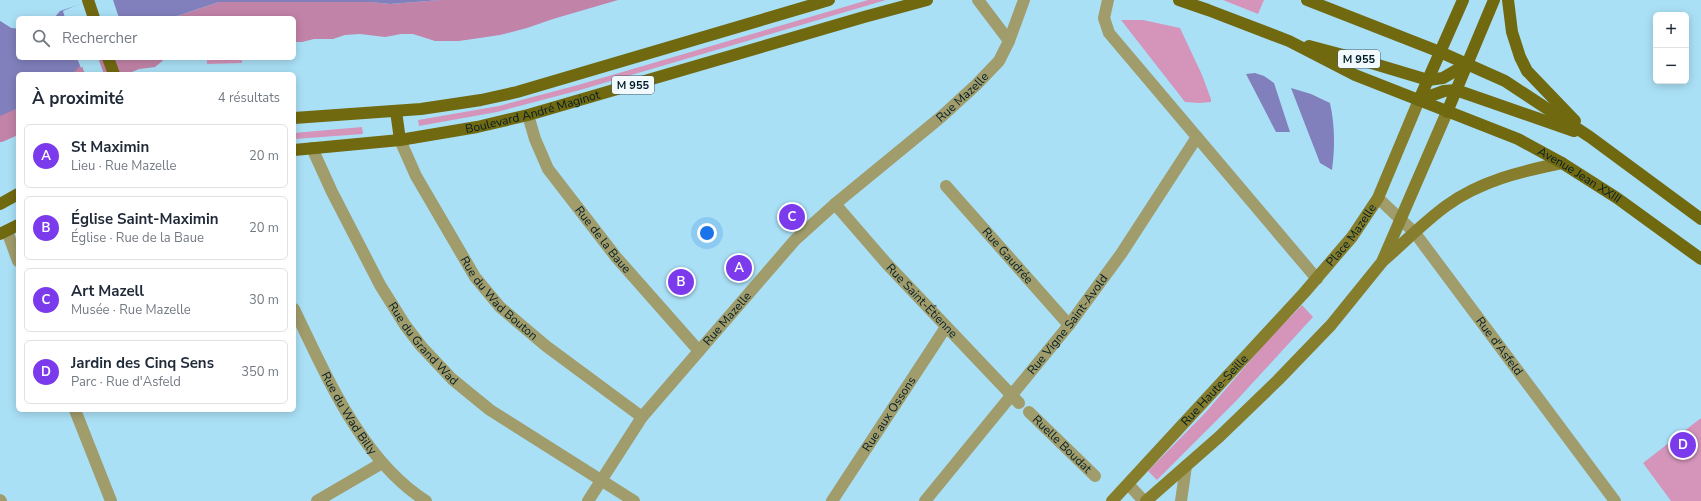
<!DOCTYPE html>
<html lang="fr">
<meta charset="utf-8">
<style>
body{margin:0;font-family:"Nunito Sans",sans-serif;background:#f2f2f3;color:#1f2937}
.controls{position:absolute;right:12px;top:12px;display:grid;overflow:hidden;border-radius:6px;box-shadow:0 2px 10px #0003}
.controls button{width:36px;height:36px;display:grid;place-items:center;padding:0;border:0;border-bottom:1px solid #e0e1e3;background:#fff;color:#1f2937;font:20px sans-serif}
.you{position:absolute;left:707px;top:233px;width:14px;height:14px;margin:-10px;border:3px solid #fff;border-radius:50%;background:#1a73e8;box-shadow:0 0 0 6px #1a73e833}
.badge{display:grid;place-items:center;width:26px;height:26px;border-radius:50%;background:#7c3aed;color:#fff;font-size:13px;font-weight:700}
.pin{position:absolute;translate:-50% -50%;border:2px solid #fff;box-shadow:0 1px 4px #0006}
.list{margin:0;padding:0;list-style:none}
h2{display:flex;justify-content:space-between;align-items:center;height:52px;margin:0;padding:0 16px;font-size:17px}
h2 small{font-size:13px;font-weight:400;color:#747a83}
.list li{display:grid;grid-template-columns:26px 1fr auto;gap:12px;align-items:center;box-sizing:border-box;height:64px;margin:0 8px 8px;padding:0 8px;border:1px solid #e0e1e3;border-radius:6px}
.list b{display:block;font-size:15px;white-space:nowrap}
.list p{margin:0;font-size:13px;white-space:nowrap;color:#747a83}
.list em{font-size:13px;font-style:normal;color:#747a83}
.icon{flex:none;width:22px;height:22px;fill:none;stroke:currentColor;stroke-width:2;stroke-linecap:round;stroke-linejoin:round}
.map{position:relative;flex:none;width:1701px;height:501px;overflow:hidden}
.search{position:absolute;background:#fff;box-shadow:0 2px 10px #0003;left:16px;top:16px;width:280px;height:44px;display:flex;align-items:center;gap:10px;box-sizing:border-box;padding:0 14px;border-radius:6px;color:#747a83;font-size:15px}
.panel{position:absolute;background:#fff;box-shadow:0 2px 10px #0003;left:16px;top:72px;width:280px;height:340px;border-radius:6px}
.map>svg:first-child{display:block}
</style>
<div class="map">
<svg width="1701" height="501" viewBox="0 0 1701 501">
<rect width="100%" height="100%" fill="#aae0f6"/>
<path fill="#d595ba" d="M 868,0 L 886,0 L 580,90 L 497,112 L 419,126 L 418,120 L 499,106 L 578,85 Z
M 1223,0 L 1264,0 L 1258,14 Z
M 1121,20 L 1143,20 L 1180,28 L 1202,75 L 1211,99 L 1211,102 L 1199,103 L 1185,102 Z
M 207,58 L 242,58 L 242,63 L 207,64 Z
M 362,127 L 363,134 L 294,139 L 294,133 Z
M 1302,305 L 1313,317 L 1236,401 L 1157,480 L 1148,471 L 1206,412 L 1267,341 Z
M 1701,418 L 1701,501 L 1671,501 L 1643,463 Z"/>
<path fill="#c283a8" d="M 440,0 L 618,0 L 553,19 L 527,28 L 500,35 L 459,41 L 435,41 L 413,34 L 401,34 L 385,37 L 360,34 L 345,35 L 333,39 L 314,39 L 302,42 L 294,42 L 294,18 L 171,18 L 219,2 L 371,2 L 390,4 Z
M 0,21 L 11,28 L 18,29 L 18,58 L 79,58 L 85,74 L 18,74 L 18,135 L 2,142 L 0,142 Z
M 98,58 L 166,58 L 155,67 L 139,69 L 127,74 L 104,74 Z"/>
<path fill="#8180bd" d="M 93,0 L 440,0 L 390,4 L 371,2 L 219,2 L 171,18 L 54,18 L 60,11 Z
M 0,21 L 11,28 L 18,29 L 18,58 L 87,58 L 75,71 L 69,74 L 18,74 L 18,108 L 0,116 Z
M 1255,73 L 1264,76 L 1274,83 L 1290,132 L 1276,132 L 1246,74 Z
M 1291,88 L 1311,94 L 1330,103 C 1335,126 1335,147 1332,170 L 1320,163 Z"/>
<path fill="#aae0f6" d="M 89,0 L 113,0 L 119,18 L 65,18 L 63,11 Z
M 77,58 L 89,58 L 81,68 Z"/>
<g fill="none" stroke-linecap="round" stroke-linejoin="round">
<g stroke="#a09c6b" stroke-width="12">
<path d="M 978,0 L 1009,41"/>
<path d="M 1108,0 L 1104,18 L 1109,33 L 1317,279"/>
<path id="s1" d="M 528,115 L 535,139 L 548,169 L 616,257 L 699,351"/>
<path id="s2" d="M 400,140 L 416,176 L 475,277 L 500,307 L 546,346 L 642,417"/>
<path id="s3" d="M 312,148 L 332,192 L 380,285 L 405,325 L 421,346 L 452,379 L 490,410 L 634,501"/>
<path id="s4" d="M 946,186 L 1069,325"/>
<path id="s5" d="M 1378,198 L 1415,233 L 1615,501"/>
<path id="s6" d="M 835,204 L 887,264 L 1019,403"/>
<path d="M 7,231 L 18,261"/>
<path id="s7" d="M 294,309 C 326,375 362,461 426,501"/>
<path d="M 75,410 L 111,501"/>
<path id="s8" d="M 1029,412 L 1095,476"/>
<path d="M 1128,484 L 1144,501"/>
<path d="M 0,500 L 1,501"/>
<path d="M 317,501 L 382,463"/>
<path id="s9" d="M 588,501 L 642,417 L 795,240 L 835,204 L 941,117 L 976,85 L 999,61 L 1009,41 L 1024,0"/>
<path id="s10" d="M 832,501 L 946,327"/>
<path id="s11" d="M 925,501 L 1069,325 L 1121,254 L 1197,137"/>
<path d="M 1181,501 L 1186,466"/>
</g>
<g stroke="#867e2d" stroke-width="12">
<path d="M 1384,260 C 1405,242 1424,222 1446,206 C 1480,181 1522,171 1562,163"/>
<path id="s12" d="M 1112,501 L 1304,293 L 1352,237 L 1378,198 L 1419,100"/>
<path d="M 1146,501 L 1219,437 L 1278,380 L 1331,325 L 1382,262 L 1447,112"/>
</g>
<g stroke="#716910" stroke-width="12">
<path d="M 88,0 L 94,18"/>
<path id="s13" d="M 1179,0 L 1208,10 L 1289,41 L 1355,75 L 1518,139 L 1562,163 L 1617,198 L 1701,259"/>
<path d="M 1307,0 L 1440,52 L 1505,81 L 1590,137 L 1701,219"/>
<path d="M 1508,0 L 1512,32 L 1520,57 L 1527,71 L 1575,121"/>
<path d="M 1309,46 L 1358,59 L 1428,80 L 1443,78 L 1467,64"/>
<path d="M 108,58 L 114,74"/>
<path d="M 1419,100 L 1444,91 L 1456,90 L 1574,131"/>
<path d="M 1419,100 L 1463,0"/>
<path d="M 396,111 L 400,140"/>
<path d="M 1447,112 L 1494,0"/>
<path d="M 294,118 L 421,109 L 481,100 L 517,92 L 829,0"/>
<path id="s14" d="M 294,150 L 400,140 L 477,127 L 528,115 L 864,17 L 927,0"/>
<path d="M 0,204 L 18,194"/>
<path d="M 0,234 L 18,225"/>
</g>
</g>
<g text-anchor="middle" stroke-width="3" stroke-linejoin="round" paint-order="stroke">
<g fill="#f1f9fd" stroke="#485f67" stroke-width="1">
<rect x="1338" y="50" width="42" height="18" rx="3"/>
<rect x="612" y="76" width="42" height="18" rx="3"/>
</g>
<g font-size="11" font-weight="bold" fill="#001d27">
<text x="1359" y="63">M 955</text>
<text x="633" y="89">M 955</text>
</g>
<g font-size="12" fill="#001d27" stroke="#f1f9fd">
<text dy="4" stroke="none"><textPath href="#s9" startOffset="554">Rue Mazelle</textPath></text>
<text dy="4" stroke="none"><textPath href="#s14" startOffset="242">Boulevard André Maginot</textPath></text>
<text dy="4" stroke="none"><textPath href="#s13" startOffset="438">Avenue Jean XXIII</textPath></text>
<text dy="4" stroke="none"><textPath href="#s12" startOffset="358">Place Mazelle</textPath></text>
<text dy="4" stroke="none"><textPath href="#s1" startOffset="147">Rue de la Baue</textPath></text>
<text dy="4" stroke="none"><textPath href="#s4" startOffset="93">Rue Gaudrée</textPath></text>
<text dy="4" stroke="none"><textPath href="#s2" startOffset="188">Rue du Wad Bouton</textPath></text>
<text dy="4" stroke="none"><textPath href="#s6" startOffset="130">Rue Saint-Étienne</textPath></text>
<text dy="4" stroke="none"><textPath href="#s9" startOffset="230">Rue Mazelle</textPath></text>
<text dy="4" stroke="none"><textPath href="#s11" startOffset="227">Rue Vigne Saint-Avold</textPath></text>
<text dy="4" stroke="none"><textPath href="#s3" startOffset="226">Rue du Grand Wad</textPath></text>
<text dy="4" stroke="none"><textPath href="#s5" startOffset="192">Rue d'Asfeld</textPath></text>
<text dy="4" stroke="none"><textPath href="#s12" startOffset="151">Rue Haute-Seille</textPath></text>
<text dy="4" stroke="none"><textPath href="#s7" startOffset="118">Rue du Wad Billy</textPath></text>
<text dy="4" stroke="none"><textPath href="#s10" startOffset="104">Rue aux Ossons</textPath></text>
<text dy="4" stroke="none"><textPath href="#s8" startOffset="46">Ruelle Boudat</textPath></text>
</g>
</g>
</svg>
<div class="controls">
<button>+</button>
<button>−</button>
</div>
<div class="you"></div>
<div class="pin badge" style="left:739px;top:268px">A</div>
<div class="pin badge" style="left:681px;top:282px">B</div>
<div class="pin badge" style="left:792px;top:217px">C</div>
<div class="pin badge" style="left:1683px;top:445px">D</div>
<div class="search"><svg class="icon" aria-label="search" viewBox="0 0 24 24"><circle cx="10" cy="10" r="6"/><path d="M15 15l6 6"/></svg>Rechercher</div>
<section class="panel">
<h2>À proximité<small>4 résultats</small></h2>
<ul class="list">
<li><span class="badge">A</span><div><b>St Maximin</b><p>Lieu · Rue Mazelle</p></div><em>20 m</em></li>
<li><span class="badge">B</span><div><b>Église Saint-Maximin</b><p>Église · Rue de la Baue</p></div><em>20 m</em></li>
<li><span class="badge">C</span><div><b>Art Mazell</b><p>Musée · Rue Mazelle</p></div><em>30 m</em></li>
<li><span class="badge">D</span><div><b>Jardin des Cinq Sens</b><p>Parc · Rue d'Asfeld</p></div><em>350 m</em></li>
</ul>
</section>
</div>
